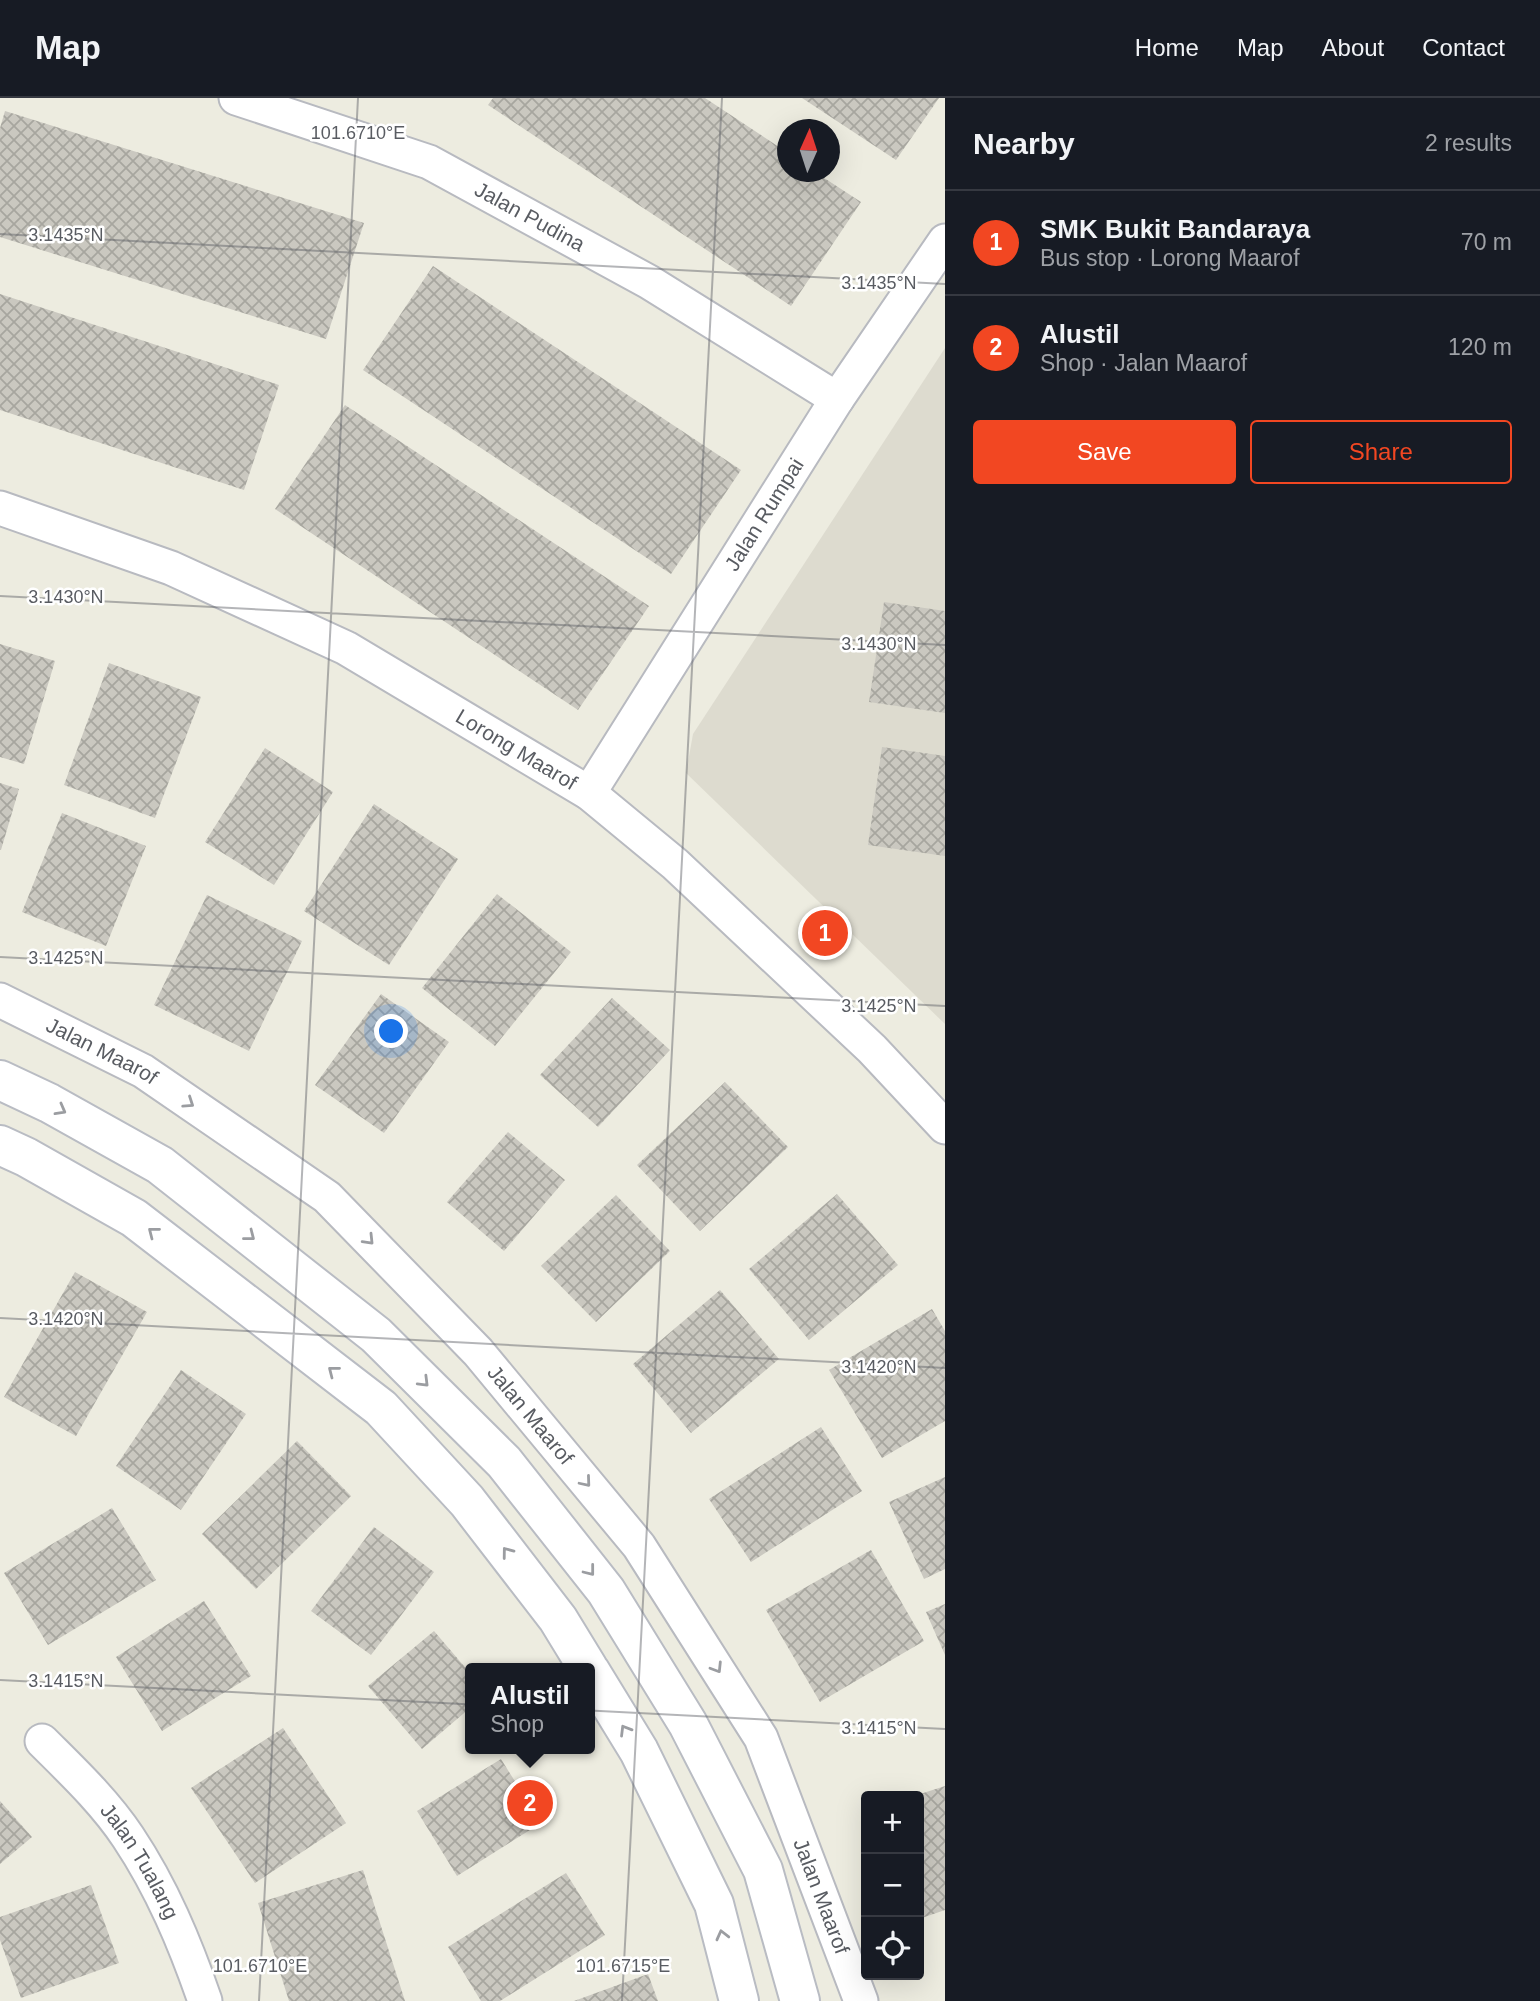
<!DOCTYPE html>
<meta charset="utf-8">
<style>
body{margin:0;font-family:Helvetica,sans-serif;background:#20242c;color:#f1f3f6}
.controls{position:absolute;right:21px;bottom:21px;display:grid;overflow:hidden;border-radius:7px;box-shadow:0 7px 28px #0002}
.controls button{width:63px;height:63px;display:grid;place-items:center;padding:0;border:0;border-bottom:2px solid #363941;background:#171b24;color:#f1f3f6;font:35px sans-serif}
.compass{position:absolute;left:777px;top:21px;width:63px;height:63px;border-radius:50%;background:#171b24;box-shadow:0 7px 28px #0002;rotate:3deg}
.you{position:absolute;left:392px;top:934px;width:24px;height:24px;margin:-18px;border:5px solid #fff;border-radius:50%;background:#1a73e8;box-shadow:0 0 0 10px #1a73e833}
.badge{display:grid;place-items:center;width:46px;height:46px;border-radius:50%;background:#f24722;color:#fff;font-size:23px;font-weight:700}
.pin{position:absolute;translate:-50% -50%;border:4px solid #fff;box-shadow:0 2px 7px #0006}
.popup{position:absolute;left:465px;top:1565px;width:130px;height:91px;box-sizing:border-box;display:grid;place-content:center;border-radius:7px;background:#171b24;filter:drop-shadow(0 2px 5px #0005);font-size:23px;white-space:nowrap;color:#9ea1a6}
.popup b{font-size:26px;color:#f1f3f6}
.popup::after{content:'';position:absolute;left:50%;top:100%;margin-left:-14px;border:14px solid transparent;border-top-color:#171b24}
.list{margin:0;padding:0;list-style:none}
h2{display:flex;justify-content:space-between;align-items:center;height:91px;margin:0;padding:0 28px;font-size:30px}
h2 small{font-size:23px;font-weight:400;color:#9ea1a6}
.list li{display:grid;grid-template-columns:46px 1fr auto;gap:21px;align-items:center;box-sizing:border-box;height:105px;padding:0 28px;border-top:2px solid #363941}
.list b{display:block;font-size:26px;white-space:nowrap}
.list p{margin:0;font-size:23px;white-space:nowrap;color:#9ea1a6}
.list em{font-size:23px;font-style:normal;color:#9ea1a6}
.actions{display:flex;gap:14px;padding:21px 28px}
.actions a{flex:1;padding:16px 0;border:2px solid #f24722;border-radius:7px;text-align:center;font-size:24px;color:#f24722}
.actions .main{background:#f24722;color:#fff}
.icon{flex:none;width:38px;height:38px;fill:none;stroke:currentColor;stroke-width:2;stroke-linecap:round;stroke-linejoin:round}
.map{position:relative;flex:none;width:945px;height:1903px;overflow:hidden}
header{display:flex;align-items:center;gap:42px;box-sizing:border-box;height:98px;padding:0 35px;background:#171b24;border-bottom:2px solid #363941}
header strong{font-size:33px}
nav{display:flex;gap:38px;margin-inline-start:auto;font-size:24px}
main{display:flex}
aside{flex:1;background:#171b24}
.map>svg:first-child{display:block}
</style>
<header>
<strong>Map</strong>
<nav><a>Home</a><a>Map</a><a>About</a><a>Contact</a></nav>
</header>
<main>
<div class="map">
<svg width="945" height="1903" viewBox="0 0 945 1903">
<defs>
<pattern id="building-cross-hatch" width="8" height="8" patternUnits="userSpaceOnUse" patternTransform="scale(1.75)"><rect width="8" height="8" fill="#cac8c0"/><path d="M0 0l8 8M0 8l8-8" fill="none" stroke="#a7a69f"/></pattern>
</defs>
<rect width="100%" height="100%" fill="#edece0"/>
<path fill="#dddbcf" d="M 945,250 L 945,926 L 686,675 L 693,636 Z"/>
<path fill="url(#building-cross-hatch)" d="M 493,0 L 705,0 L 788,55 L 788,74 L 815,74 L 861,104 L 791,208 L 488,7 Z
M 802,0 L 939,0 L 896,62 Z
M 5,13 L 364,125 L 326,241 L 0,139 L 0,30 Z
M 433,168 L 741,372 L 671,476 L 363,272 Z
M 0,196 L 279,287 L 244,392 L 0,312 Z
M 345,307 L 649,508 L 578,612 L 275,411 Z
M 884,504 L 945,513 L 945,615 L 869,604 Z
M 0,546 L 55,563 L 24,666 L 0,659 Z
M 109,565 L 201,599 L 155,720 L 64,687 Z
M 882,649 L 945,658 L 945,758 L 868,747 Z
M 265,650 L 333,694 L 274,787 L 205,744 Z
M 0,685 L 19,691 L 1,752 L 0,752 Z
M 374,706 L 458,761 L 389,867 L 304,813 Z
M 62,715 L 146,748 L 106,848 L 22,814 Z
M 497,796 L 571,854 L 495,948 L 422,890 Z
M 207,797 L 302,843 L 249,953 L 154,907 Z
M 381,896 L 449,944 L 384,1035 L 315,987 Z
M 612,900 L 670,952 L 598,1029 L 540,977 Z
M 725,984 L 788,1049 L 700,1133 L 637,1067 Z
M 508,1034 L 565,1082 L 504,1153 L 447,1104 Z
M 837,1096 L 898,1167 L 809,1242 L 749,1171 Z
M 616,1097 L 670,1153 L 596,1224 L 541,1168 Z
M 75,1174 L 147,1214 L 76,1338 L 4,1299 Z
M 720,1192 L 779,1261 L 691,1335 L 633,1266 Z
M 932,1211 L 945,1233 L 945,1323 L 882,1360 L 829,1272 Z
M 181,1272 L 246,1316 L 181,1412 L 116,1368 Z
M 821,1329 L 862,1393 L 751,1464 L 709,1401 Z
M 297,1343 L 351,1398 L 256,1491 L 202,1436 Z
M 945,1379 L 945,1471 L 924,1481 L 889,1404 Z
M 112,1410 L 156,1482 L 48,1547 L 4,1475 Z
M 374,1429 L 434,1474 L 371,1557 L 311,1513 Z
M 871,1452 L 924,1543 L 820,1604 L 766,1512 Z
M 204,1503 L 251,1578 L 162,1633 L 116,1559 Z
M 945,1506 L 945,1557 L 926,1514 Z
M 434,1533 L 470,1575 L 470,1610 L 422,1651 L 368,1588 Z
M 283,1630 L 346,1725 L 255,1785 L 191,1690 Z
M 501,1661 L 541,1725 L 457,1778 L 417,1713 Z
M 945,1688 L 945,1812 L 919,1821 L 919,1698 L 914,1698 Z
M 0,1703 L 32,1739 L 0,1766 Z
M 363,1772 L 405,1903 L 289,1903 L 258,1805 Z
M 566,1775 L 605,1837 L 500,1903 L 481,1903 L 448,1849 Z
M 91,1787 L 119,1865 L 21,1900 L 0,1842 L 0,1819 Z
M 648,1876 L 658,1903 L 574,1903 Z"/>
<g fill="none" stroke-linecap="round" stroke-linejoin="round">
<defs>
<g id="street">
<path id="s1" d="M 236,0 L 429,64 L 649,184 L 837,301"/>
<path id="s2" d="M 0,410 L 171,470 L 346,550 L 589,695 L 675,766 L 872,951 L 945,1029"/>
<path id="s3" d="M 589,695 L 837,301 L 945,143"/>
<path id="s4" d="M 0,902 L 143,973 L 327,1099 L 478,1254 L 639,1448 L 761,1640 L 861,1903"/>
<path id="s5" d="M 42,1643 C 72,1673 104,1703 128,1739 C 162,1790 185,1845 205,1903"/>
</g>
<path id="secondary" d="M 0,982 L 49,1005 L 160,1067 L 376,1237 L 504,1364 L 606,1493 L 688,1626 L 763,1772 L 800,1903
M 0,1047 L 26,1059 L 134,1120 L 381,1310 L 467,1403 L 558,1521 L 588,1570
M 590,1573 L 639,1653 L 714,1806 L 739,1903"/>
</defs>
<use href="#street" stroke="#b8bac0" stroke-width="37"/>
<use href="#secondary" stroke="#b9bcc3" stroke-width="42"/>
<use href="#street" stroke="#fff" stroke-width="33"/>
<use href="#secondary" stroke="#fff" stroke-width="38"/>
</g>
<defs><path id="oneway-chevron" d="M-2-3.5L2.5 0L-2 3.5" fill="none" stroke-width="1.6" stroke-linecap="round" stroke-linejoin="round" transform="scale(1.75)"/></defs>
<g stroke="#9b9da1">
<use href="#oneway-chevron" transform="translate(189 1005) rotate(34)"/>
<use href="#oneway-chevron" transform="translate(61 1012) rotate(29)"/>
<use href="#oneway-chevron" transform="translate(153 1134) rotate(-142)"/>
<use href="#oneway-chevron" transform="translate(250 1138) rotate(38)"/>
<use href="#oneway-chevron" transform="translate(369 1142) rotate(46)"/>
<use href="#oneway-chevron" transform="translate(333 1273) rotate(-142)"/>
<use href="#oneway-chevron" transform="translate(424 1284) rotate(45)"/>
<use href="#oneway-chevron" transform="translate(586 1384) rotate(50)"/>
<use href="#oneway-chevron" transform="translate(507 1454) rotate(-127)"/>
<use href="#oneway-chevron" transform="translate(590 1473) rotate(52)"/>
<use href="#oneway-chevron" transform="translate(717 1570) rotate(58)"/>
<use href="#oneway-chevron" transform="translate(625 1632) rotate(-121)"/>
<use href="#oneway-chevron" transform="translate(722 1837) rotate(-104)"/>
</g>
<path fill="none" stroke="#595c62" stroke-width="2" stroke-opacity="0.45" d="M 0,136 L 945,186M 0,498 L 945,547M 0,859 L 945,908M 0,1220 L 945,1270M 0,1582 L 945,1631M 259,1903 L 358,0M 622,1903 L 722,0"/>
<g text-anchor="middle" stroke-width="5" stroke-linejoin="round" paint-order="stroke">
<g font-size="21" fill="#595c62" stroke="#fff">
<text dy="7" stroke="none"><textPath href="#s1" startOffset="318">Jalan Pudina</textPath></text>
<text dy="7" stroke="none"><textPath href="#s3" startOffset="329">Jalan Rumpai</textPath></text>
<text dy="7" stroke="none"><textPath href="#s2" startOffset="572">Lorong Maarof</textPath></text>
<text dy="7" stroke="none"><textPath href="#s4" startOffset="114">Jalan Maarof</textPath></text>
<text dy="7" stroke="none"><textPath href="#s4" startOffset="681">Jalan Maarof</textPath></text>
<text dy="7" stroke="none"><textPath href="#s5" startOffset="156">Jalan Tualang</textPath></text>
<text dy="7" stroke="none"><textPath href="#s4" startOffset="1248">Jalan Maarof</textPath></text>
</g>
</g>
<g font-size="18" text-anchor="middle" fill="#595c62" stroke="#fff" stroke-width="5" stroke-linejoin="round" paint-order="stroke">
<text x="358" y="41">101.6710°E</text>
<text x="66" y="143">3.1435°N</text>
<text x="879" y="191">3.1435°N</text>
<text x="66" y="505">3.1430°N</text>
<text x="879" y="552">3.1430°N</text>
<text x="66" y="866">3.1425°N</text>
<text x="879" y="914">3.1425°N</text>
<text x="66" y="1227">3.1420°N</text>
<text x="879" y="1275">3.1420°N</text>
<text x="66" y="1589">3.1415°N</text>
<text x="879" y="1636">3.1415°N</text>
<text x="260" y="1874">101.6710°E</text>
<text x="623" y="1874">101.6715°E</text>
</g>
</svg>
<div class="controls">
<button>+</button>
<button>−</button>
<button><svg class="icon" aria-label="locate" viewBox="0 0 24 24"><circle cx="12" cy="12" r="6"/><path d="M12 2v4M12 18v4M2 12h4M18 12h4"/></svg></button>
</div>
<svg class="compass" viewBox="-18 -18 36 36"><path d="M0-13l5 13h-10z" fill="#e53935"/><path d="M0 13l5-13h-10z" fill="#9ea1a6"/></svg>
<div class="you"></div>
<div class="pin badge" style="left:825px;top:835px">1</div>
<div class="pin badge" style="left:530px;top:1705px">2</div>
<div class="popup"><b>Alustil</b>Shop</div>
</div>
<aside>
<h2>Nearby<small>2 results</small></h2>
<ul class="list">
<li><span class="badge">1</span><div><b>SMK Bukit Bandaraya</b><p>Bus stop · Lorong Maarof</p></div><em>70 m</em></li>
<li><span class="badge">2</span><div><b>Alustil</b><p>Shop · Jalan Maarof</p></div><em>120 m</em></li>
</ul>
<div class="actions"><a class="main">Save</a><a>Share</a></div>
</aside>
</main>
